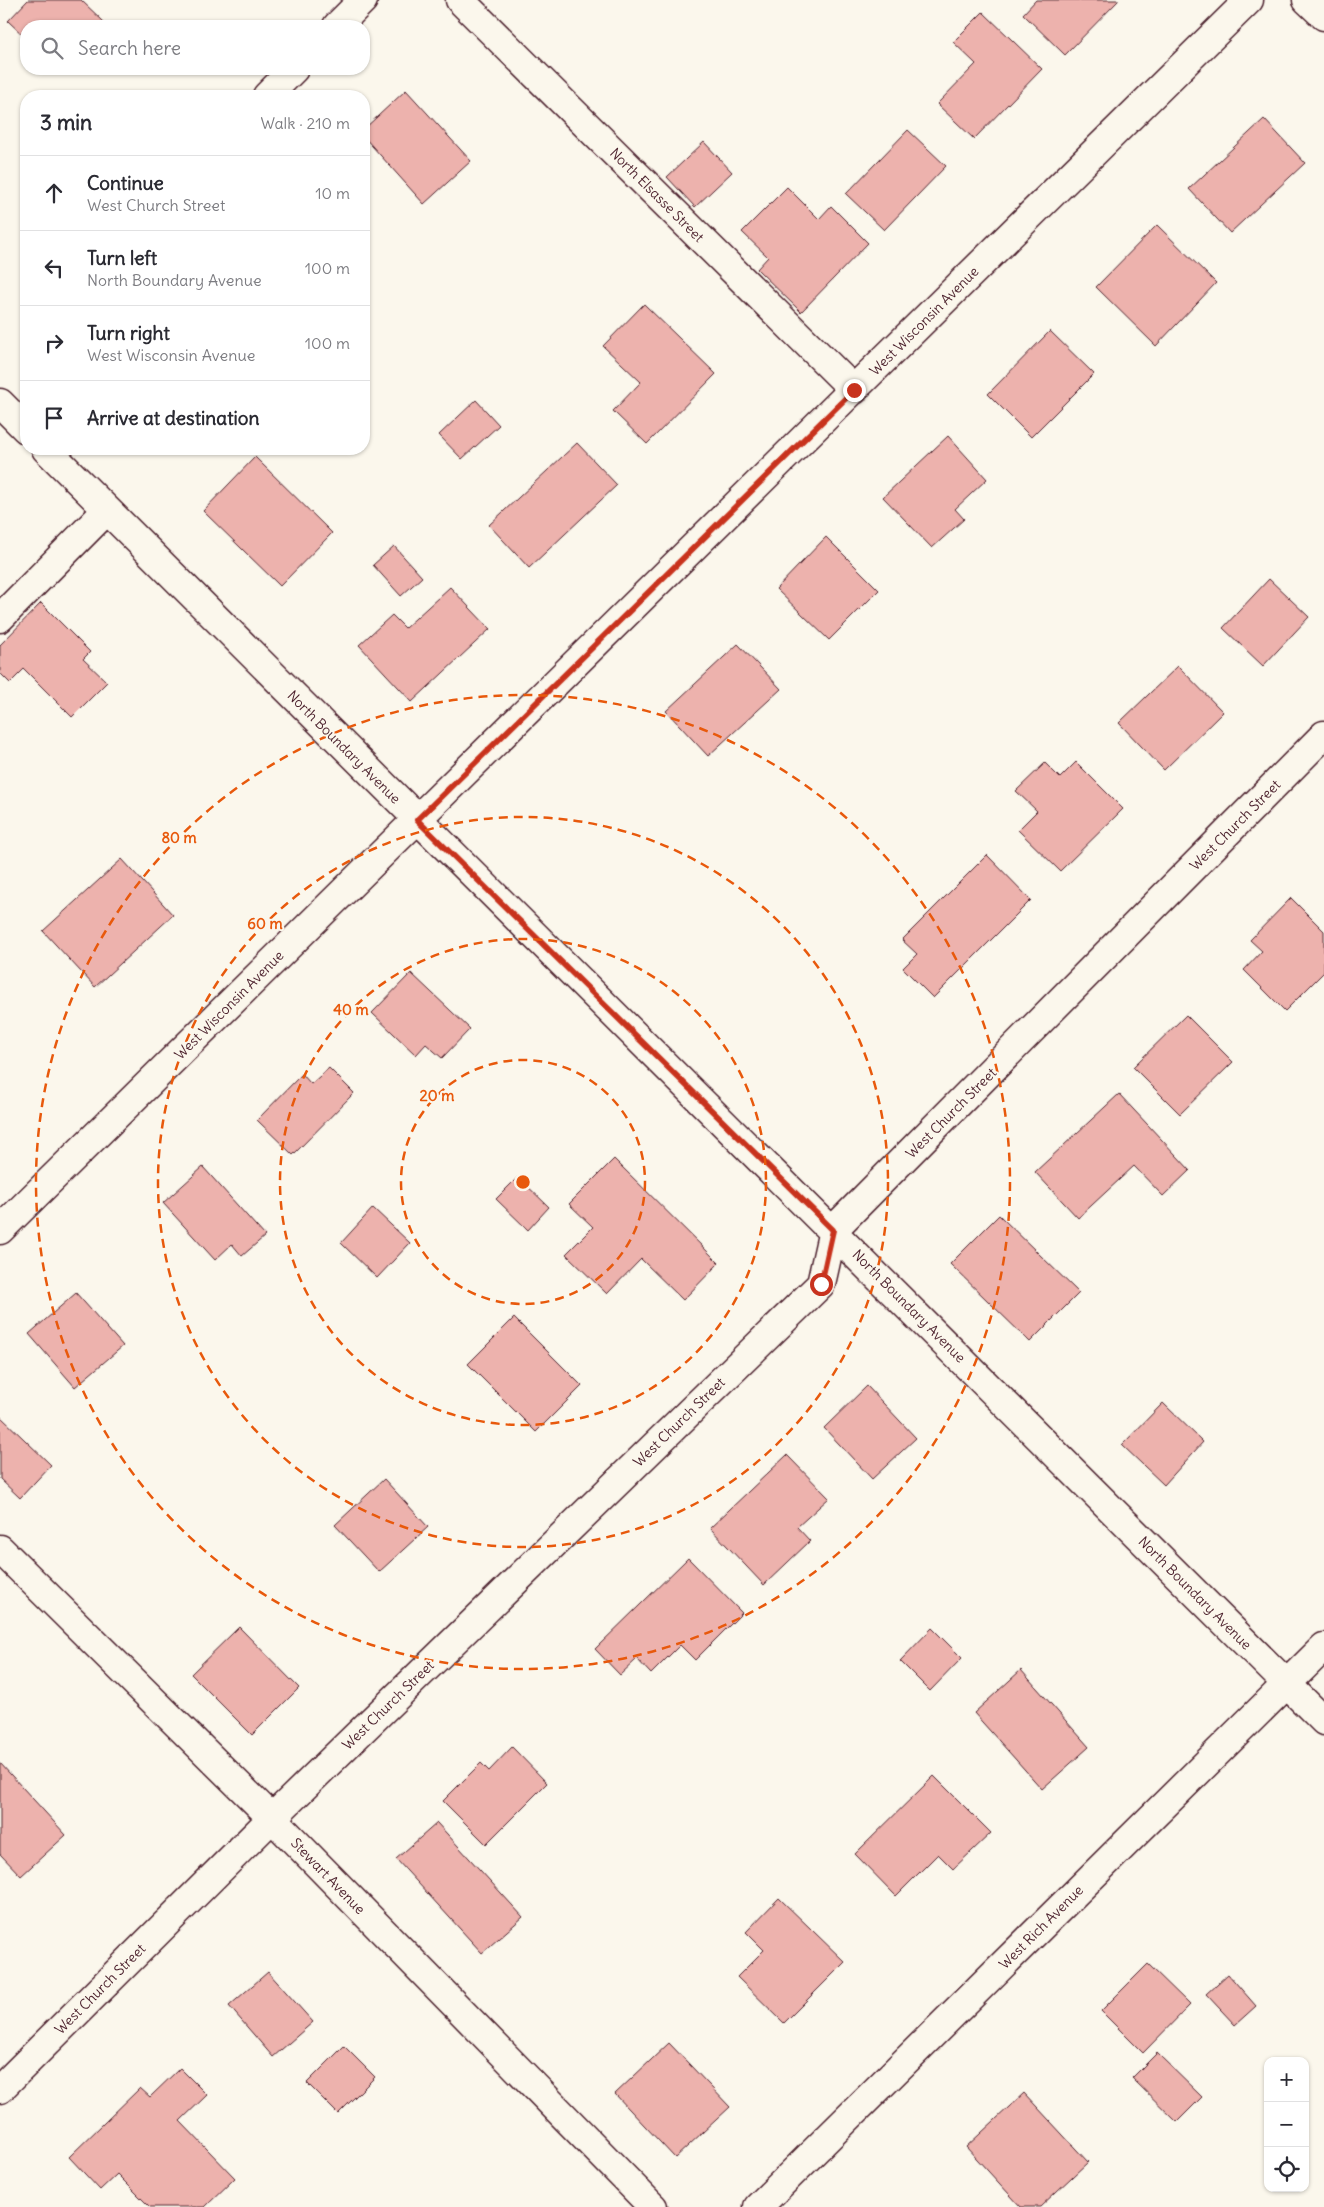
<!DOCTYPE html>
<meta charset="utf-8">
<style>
body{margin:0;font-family:Delius,sans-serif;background:#f7f7f7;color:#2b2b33}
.controls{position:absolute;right:15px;bottom:15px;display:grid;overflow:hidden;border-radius:10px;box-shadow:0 1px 4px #0004}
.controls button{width:45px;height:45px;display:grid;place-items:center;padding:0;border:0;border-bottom:1px solid #e1e1e2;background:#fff;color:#2b2b33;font:25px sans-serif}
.stop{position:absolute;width:15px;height:15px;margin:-11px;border:4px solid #c8321e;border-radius:50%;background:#fff}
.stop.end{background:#c8321e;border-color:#fff;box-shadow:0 1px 5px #0008}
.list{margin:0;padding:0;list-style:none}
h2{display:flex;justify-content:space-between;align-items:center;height:65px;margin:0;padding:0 20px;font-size:21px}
h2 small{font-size:16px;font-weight:400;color:#7c7c81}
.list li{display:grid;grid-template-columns:32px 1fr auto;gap:15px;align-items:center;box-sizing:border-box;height:75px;padding:0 20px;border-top:1px solid #e1e1e2}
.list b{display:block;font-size:19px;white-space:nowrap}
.list p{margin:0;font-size:16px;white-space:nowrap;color:#7c7c81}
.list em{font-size:16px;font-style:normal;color:#7c7c81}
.icon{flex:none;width:28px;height:28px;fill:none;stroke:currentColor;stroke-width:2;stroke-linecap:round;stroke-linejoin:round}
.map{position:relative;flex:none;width:1324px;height:2207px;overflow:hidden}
.search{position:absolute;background:#fff;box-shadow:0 1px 4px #0004;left:20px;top:20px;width:350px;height:55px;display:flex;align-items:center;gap:12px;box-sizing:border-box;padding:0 18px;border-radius:20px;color:#7c7c81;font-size:19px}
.panel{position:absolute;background:#fff;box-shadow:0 1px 4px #0004;left:20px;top:90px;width:350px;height:365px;border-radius:20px}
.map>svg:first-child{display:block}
</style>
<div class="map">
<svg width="1324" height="2207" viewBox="0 0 1324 2207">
<rect width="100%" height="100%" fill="#fbf7ec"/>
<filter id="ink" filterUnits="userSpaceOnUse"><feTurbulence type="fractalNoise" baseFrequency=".02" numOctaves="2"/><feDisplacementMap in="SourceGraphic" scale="10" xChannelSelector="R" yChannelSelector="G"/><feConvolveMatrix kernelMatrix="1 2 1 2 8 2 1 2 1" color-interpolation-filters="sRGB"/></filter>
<g filter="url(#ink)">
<path fill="#edb2ad" stroke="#4a1f2b" d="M 28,0 L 81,0 L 104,22 L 100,26 L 26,26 L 26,38 L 8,21 Z
M 1036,0 L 1119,0 L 1065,55 L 1023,14 Z
M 983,12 L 1042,69 L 974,139 L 937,104 L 976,64 L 953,42 Z
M 406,90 L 471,161 L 424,204 L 364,137 L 364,129 Z
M 1264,119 L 1305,163 L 1230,233 L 1189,189 Z
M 908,130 L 946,166 L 884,230 L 846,194 Z
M 704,142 L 732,172 L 695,207 L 667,177 Z
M 787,187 L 819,219 L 831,206 L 868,243 L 801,312 L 757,269 L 768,257 L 742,232 Z
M 1157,225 L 1216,283 L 1156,346 L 1096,287 Z
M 644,304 L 716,374 L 647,444 L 613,411 L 641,382 L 603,346 Z
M 1050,331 L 1094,374 L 1031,437 L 988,394 Z
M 476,400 L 499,425 L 462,459 L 439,435 Z
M 948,436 L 987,479 L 955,509 L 964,519 L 932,548 L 883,497 Z
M 577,443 L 617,485 L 529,568 L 489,525 Z
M 255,457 L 332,533 L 280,586 L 203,511 Z
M 826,537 L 879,590 L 829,640 L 776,589 Z
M 394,546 L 422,577 L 401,596 L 373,565 Z
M 1269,579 L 1309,617 L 1263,666 L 1223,628 Z
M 450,587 L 490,629 L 412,702 L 359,645 L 392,615 L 405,628 Z
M 41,603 L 90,652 L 83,659 L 107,682 L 72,717 L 24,669 L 10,683 L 0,673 L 0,645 Z
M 738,644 L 781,689 L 708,756 L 666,711 Z
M 1178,666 L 1223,712 L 1164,770 L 1119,723 Z
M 1076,762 L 1123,809 L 1060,871 L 1018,830 L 1037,811 L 1016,791 L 1045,763 L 1060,778 Z
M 987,855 L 1031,900 L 933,998 L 903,968 L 917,954 L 902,940 Z
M 122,859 L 173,915 L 95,987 L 43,931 Z
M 1291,898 L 1324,931 L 1324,972 L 1285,1011 L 1244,970 L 1262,951 L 1250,940 Z
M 411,973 L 470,1029 L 442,1058 L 426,1044 L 416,1055 L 372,1013 Z
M 1186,1015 L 1233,1062 L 1180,1114 L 1133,1067 Z
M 329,1068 L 354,1093 L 293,1155 L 257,1120 L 302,1074 L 311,1084 Z
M 1119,1094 L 1190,1170 L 1163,1196 L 1134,1166 L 1078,1218 L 1035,1172 Z
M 614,1159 L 719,1263 L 683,1300 L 641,1259 L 607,1294 L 566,1254 L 593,1227 L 569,1204 Z
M 203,1167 L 265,1236 L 242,1256 L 232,1244 L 215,1260 L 163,1203 Z
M 518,1177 L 549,1207 L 528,1230 L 496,1199 Z
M 373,1208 L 410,1243 L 377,1278 L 341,1243 Z
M 999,1215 L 1079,1293 L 1030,1342 L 950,1264 Z
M 76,1293 L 123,1346 L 75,1387 L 29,1334 Z
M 514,1318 L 582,1386 L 536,1432 L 468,1364 Z
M 867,1386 L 916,1438 L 872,1479 L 824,1428 Z
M 1163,1403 L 1203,1442 L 1164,1485 L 1122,1445 Z
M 0,1416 L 51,1465 L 20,1498 L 0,1479 Z
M 787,1455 L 829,1498 L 797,1527 L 810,1541 L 764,1585 L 710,1528 Z
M 384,1479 L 428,1527 L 379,1572 L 335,1525 Z
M 688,1558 L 742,1613 L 695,1660 L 680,1645 L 651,1674 L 637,1659 L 620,1675 L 595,1649 Z
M 239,1627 L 299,1688 L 252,1735 L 191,1674 Z
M 932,1628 L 962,1658 L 930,1691 L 900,1661 Z
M 1021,1670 L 1089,1747 L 1042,1789 L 974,1713 Z
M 512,1747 L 547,1783 L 486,1844 L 443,1801 L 481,1763 L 489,1771 Z
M 0,1763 L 66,1835 L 21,1876 L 0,1854 Z
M 934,1776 L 991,1833 L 953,1869 L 938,1854 L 896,1896 L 855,1854 Z
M 437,1823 L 523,1917 L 482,1953 L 396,1859 Z
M 779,1898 L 845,1962 L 784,2023 L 737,1977 L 764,1950 L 746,1932 Z
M 1148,1964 L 1190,2005 L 1143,2053 L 1101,2011 Z
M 268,1972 L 313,2022 L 273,2057 L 229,2006 Z
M 1228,1974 L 1256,2006 L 1235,2025 L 1206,1994 Z
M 669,2043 L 730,2107 L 675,2158 L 615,2094 Z
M 344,2046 L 375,2077 L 338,2114 L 307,2083 Z
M 1157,2053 L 1202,2097 L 1177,2122 L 1132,2078 Z
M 180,2068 L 207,2095 L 180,2121 L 235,2178 L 205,2207 L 150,2207 L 117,2174 L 100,2190 L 69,2157 L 140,2088 L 150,2097 Z
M 1024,2093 L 1088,2162 L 1040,2207 L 1021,2207 L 966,2147 Z"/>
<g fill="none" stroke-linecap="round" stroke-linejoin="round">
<defs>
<path id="minor" d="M 460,0 L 854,390
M 1307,0 L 1324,16
M 337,26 L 363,0
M 267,96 L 294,69
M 0,403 L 26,429
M 46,449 L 1324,1721
M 0,618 L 107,510
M 0,1230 L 1249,0
M 0,1549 L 272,1818 L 653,2207
M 0,2089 L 272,1818 L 821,1284 L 833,1230 L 1324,735
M 758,2207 L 1324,1647"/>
</defs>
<use href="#minor" stroke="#4a1f2b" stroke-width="31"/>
<use href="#minor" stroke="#fbf7ec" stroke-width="28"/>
</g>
</g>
<g fill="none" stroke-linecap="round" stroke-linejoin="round" filter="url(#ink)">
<path stroke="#c8321e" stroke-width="6" d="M 821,1284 L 833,1230 L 417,820 L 854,390"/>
</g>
<g fill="none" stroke="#e8590c" stroke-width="2.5" stroke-dasharray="9 6">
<circle cx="523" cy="1182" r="122"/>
<circle cx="523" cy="1182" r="243"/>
<circle cx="523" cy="1182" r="365"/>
<circle cx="523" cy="1182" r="487"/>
</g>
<g text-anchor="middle" stroke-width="4" stroke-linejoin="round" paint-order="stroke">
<g font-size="14" fill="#4a1f2b" stroke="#fbf7ec">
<text transform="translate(657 195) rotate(45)" y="5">North Elsasse Street</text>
<text transform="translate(924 321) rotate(-45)" y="5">West Wisconsin Avenue</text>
<text transform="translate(344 747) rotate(45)" y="5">North Boundary Avenue</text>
<text transform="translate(1235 825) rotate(-45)" y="5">West Church Street</text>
<text transform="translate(229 1005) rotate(-45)" y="5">West Wisconsin Avenue</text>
<text transform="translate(951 1113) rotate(-45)" y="5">West Church Street</text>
<text transform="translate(909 1306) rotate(45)" y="5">North Boundary Avenue</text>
<text transform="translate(679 1422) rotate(-44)" y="5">West Church Street</text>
<text transform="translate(1195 1593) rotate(45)" y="5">North Boundary Avenue</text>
<text transform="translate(388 1705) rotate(-44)" y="5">West Church Street</text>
<text transform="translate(328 1876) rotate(46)" y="5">Stewart Avenue</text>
<text transform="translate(1041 1927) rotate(-45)" y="5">West Rich Avenue</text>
<text transform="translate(100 1989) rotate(-45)" y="5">West Church Street</text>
</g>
</g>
<circle cx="523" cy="1182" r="8" fill="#e8590c" stroke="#fbf7ec" stroke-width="2.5"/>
<g font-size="15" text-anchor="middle" font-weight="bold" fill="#e8590c" stroke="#fbf7ec" stroke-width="4" stroke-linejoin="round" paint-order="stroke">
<text x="179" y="843">80 m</text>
<text x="265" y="929">60 m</text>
<text x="351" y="1015">40 m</text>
<text x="437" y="1101">20 m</text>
</g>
</svg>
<div class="controls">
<button>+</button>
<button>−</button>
<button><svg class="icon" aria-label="locate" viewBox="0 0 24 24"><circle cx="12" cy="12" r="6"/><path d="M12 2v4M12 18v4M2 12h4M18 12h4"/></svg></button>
</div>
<div class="stop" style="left:821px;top:1284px"></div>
<div class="stop end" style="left:854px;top:390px"></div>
<div class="search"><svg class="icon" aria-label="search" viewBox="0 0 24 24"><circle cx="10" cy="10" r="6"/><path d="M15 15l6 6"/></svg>Search here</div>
<section class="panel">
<h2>3 min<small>Walk · 210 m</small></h2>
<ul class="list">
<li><svg class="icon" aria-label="ahead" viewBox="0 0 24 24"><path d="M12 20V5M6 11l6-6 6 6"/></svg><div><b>Continue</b><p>West Church Street</p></div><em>10 m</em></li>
<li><svg class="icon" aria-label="left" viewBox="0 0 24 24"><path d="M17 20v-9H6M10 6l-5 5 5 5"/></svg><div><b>Turn left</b><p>North Boundary Avenue</p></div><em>100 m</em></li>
<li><svg class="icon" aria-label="right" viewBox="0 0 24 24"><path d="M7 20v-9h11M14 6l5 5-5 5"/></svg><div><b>Turn right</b><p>West Wisconsin Avenue</p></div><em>100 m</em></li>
<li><svg class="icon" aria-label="arrive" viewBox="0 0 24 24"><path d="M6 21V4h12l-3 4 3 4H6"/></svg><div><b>Arrive at destination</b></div></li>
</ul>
</section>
</div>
